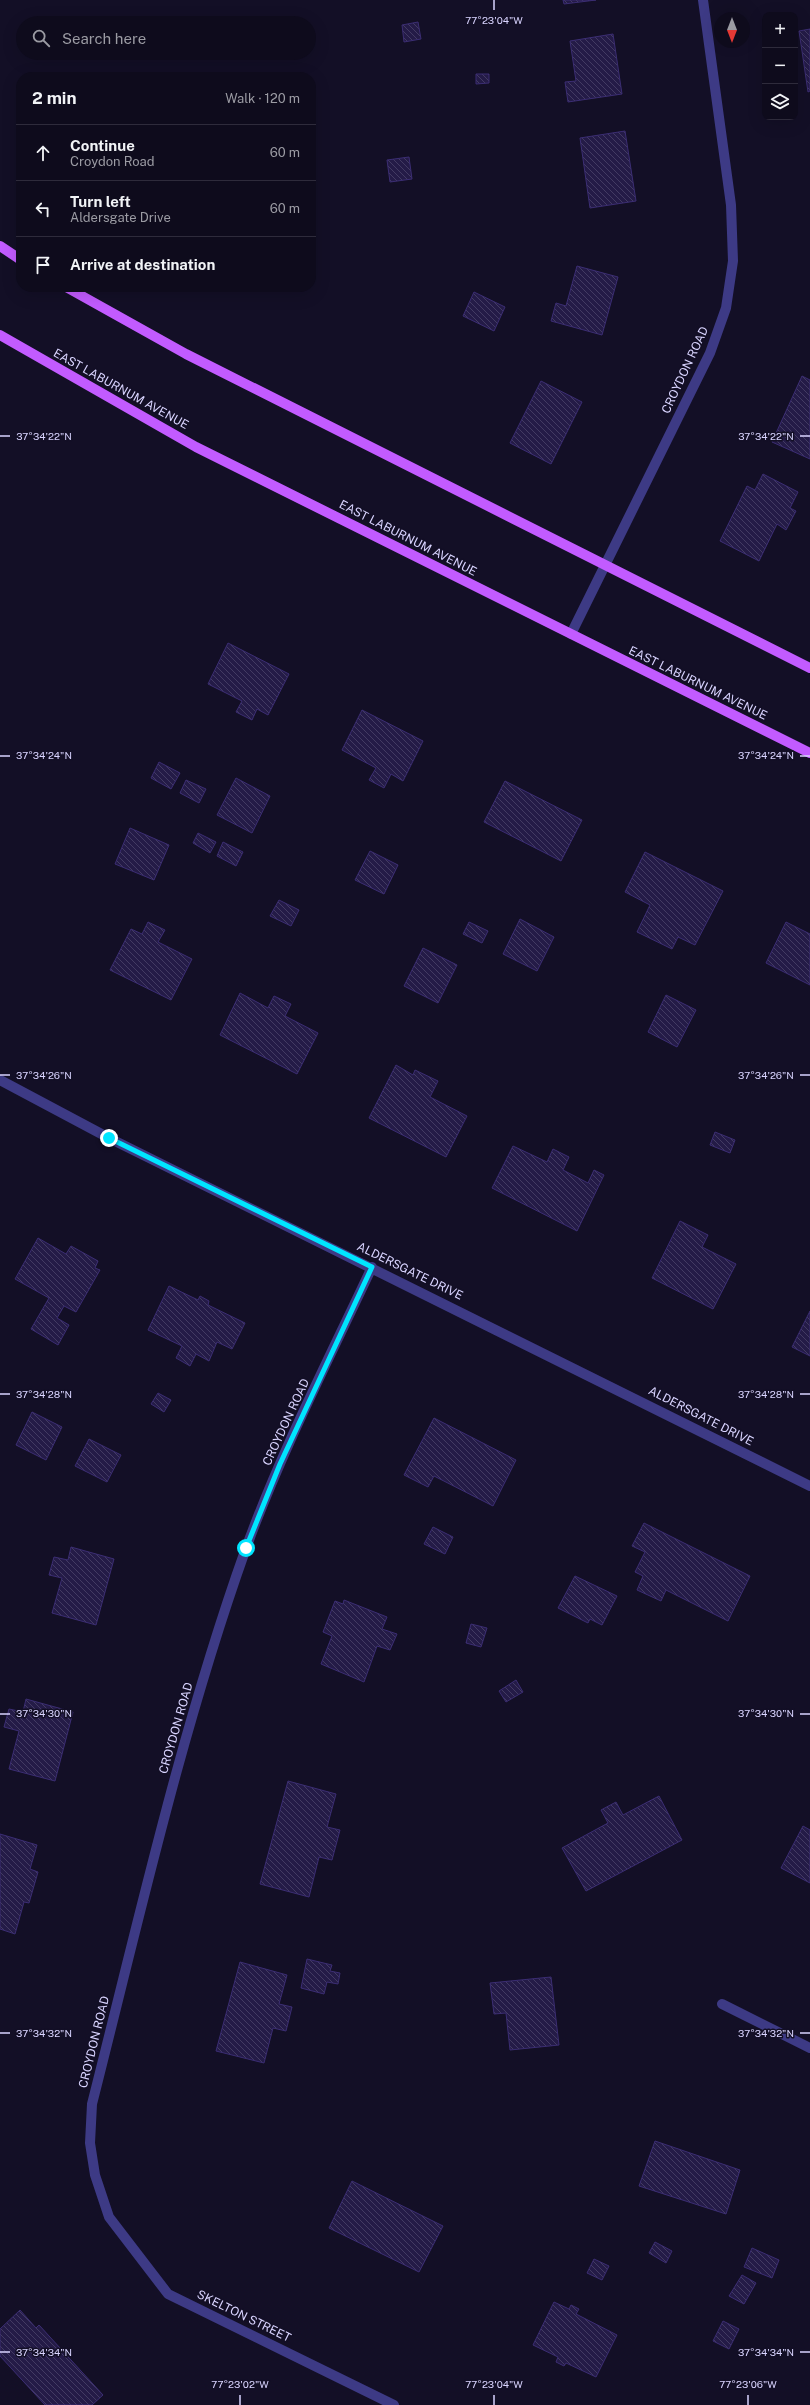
<!DOCTYPE html>
<meta charset="utf-8">
<style>
body{margin:0;font-family:"Public Sans",sans-serif;background:#1c1929;color:#f1f3f6}
.controls{position:absolute;right:12px;top:12px;display:grid;overflow:hidden;border-radius:8px;box-shadow:0 4px 16px #0002}
.controls button{width:36px;height:36px;display:grid;place-items:center;padding:0;border:0;border-bottom:1px solid #2e2b3b;background:#0e0b1c;color:#f1f3f6;font:20px sans-serif}
.compass{position:absolute;left:714px;top:12px;width:36px;height:36px;border-radius:50%;background:#0e0b1c;box-shadow:0 4px 16px #0002;rotate:180deg}
.stop{position:absolute;width:12px;height:12px;margin:-9px;border:3px solid #00e5ff;border-radius:50%;background:#fff}
.stop.end{background:#00e5ff;border-color:#fff;box-shadow:0 1px 4px #0008}
.list{margin:0;padding:0;list-style:none}
h2{display:flex;justify-content:space-between;align-items:center;height:52px;margin:0;padding:0 16px;font-size:17px}
h2 small{font-size:13px;font-weight:400;color:#9b9ba3}
.list li{display:grid;grid-template-columns:26px 1fr auto;gap:12px;align-items:center;box-sizing:border-box;height:56px;padding:0 16px;border-top:1px solid #2e2b3b}
.list b{display:block;font-size:15px;white-space:nowrap}
.list p{margin:0;font-size:13px;white-space:nowrap;color:#9b9ba3}
.list em{font-size:13px;font-style:normal;color:#9b9ba3}
.icon{flex:none;width:22px;height:22px;fill:none;stroke:currentColor;stroke-width:2;stroke-linecap:round;stroke-linejoin:round}
.map{position:relative;flex:none;width:810px;height:2405px;overflow:hidden}
.search{position:absolute;background:#0e0b1c;box-shadow:0 4px 16px #0002;left:16px;top:16px;width:300px;height:44px;display:flex;align-items:center;gap:10px;box-sizing:border-box;padding:0 14px;border-radius:22px;color:#9b9ba3;font-size:15px}
.panel{position:absolute;background:#0e0b1c;box-shadow:0 4px 16px #0002;left:16px;top:72px;width:300px;height:220px;border-radius:16px}
.map>svg:first-child{display:block}
</style>
<div class="map">
<svg width="810" height="2405" viewBox="0 0 810 2405">
<defs>
<pattern id="building-back-hatch" width="6" height="6" patternUnits="userSpaceOnUse"><rect width="6" height="6" fill="#241b47"/><path d="M-1 5l2 2M0 0l6 6M5-1l2 2" fill="none" stroke="#433b63"/></pattern>
</defs>
<rect width="100%" height="100%" fill="#130f26"/>
<path fill="url(#building-back-hatch)" stroke="#3b2d73" d="M 563,0 L 596,0 L 564,4 Z
M 418,22 L 421,39 L 404,42 L 402,25 Z
M 810,29 L 810,91 L 808,92 L 799,31 Z
M 613,34 L 622,94 L 568,102 L 565,82 L 576,81 L 570,41 Z
M 476,74 L 489,74 L 489,83 L 476,84 Z
M 625,131 L 636,201 L 590,208 L 580,138 Z
M 409,157 L 412,179 L 390,182 L 387,160 Z
M 577,266 L 618,277 L 602,335 L 551,321 L 556,303 L 566,306 Z
M 474,292 L 505,307 L 494,331 L 463,316 Z
M 802,376 L 810,380 L 810,459 L 772,442 Z
M 541,381 L 582,402 L 551,464 L 510,443 Z
M 763,474 L 798,492 L 790,508 L 796,511 L 786,530 L 777,524 L 759,561 L 720,541 L 747,486 L 755,490 Z
M 228,643 L 289,674 L 268,715 L 257,709 L 252,720 L 236,712 L 242,701 L 208,684 Z
M 362,710 L 423,741 L 403,781 L 391,774 L 384,788 L 369,780 L 376,768 L 342,750 Z
M 159,762 L 180,773 L 171,789 L 151,778 Z
M 236,778 L 270,796 L 252,833 L 217,815 Z
M 186,780 L 206,789 L 199,803 L 180,793 Z
M 505,781 L 582,820 L 561,861 L 484,822 Z
M 130,828 L 169,845 L 154,880 L 115,864 Z
M 198,833 L 216,842 L 210,853 L 193,843 Z
M 223,842 L 243,852 L 236,866 L 217,856 Z
M 370,851 L 398,865 L 384,894 L 355,880 Z
M 645,852 L 723,891 L 695,945 L 678,937 L 672,949 L 637,932 L 650,905 L 625,892 Z
M 279,900 L 299,910 L 291,926 L 270,916 Z
M 520,919 L 554,937 L 537,971 L 503,954 Z
M 148,922 L 165,930 L 158,942 L 192,959 L 171,1000 L 110,970 L 131,929 L 142,934 Z
M 469,922 L 488,931 L 482,943 L 463,934 Z
M 786,922 L 810,934 L 810,985 L 766,963 Z
M 423,948 L 457,965 L 438,1003 L 404,986 Z
M 240,993 L 268,1008 L 274,996 L 291,1004 L 285,1016 L 318,1033 L 297,1074 L 220,1035 Z
M 666,995 L 696,1010 L 677,1047 L 648,1032 Z
M 396,1065 L 413,1075 L 415,1070 L 438,1081 L 430,1097 L 467,1116 L 446,1157 L 369,1118 Z
M 715,1132 L 735,1140 L 730,1153 L 710,1145 Z
M 513,1146 L 547,1162 L 553,1149 L 569,1157 L 563,1170 L 588,1183 L 594,1170 L 604,1175 L 577,1231 L 492,1188 Z
M 680,1221 L 708,1235 L 702,1247 L 736,1264 L 713,1309 L 652,1278 Z
M 38,1238 L 66,1254 L 71,1246 L 98,1261 L 95,1268 L 100,1270 L 76,1312 L 64,1306 L 57,1318 L 69,1325 L 58,1345 L 31,1329 L 49,1298 L 15,1279 Z
M 169,1286 L 198,1300 L 200,1296 L 209,1301 L 208,1305 L 245,1323 L 232,1349 L 217,1342 L 209,1361 L 196,1354 L 190,1366 L 176,1358 L 182,1346 L 148,1330 Z
M 810,1311 L 810,1356 L 792,1347 Z
M 158,1393 L 171,1400 L 164,1412 L 151,1404 Z
M 32,1412 L 62,1427 L 46,1460 L 16,1445 Z
M 434,1418 L 516,1460 L 493,1506 L 434,1476 L 428,1487 L 404,1475 Z
M 89,1439 L 121,1455 L 107,1482 L 75,1466 Z
M 644,1523 L 750,1576 L 728,1621 L 666,1590 L 661,1601 L 637,1590 L 643,1576 L 635,1572 L 645,1552 L 632,1546 Z
M 433,1527 L 453,1537 L 445,1554 L 424,1544 Z
M 71,1547 L 114,1559 L 96,1625 L 52,1613 L 62,1578 L 49,1575 L 54,1557 L 68,1560 Z
M 575,1576 L 617,1596 L 602,1625 L 590,1619 L 588,1623 L 558,1608 Z
M 344,1600 L 387,1617 L 382,1629 L 397,1634 L 390,1650 L 377,1646 L 364,1682 L 321,1664 L 332,1636 L 323,1632 L 335,1601 L 343,1604 Z
M 471,1624 L 487,1628 L 481,1647 L 466,1643 Z
M 516,1680 L 523,1692 L 506,1702 L 499,1691 Z
M 26,1699 L 73,1712 L 55,1781 L 9,1769 L 19,1731 L 4,1727 L 9,1709 L 23,1712 Z
M 288,1781 L 336,1794 L 327,1827 L 340,1830 L 332,1860 L 319,1857 L 309,1897 L 260,1884 Z
M 659,1796 L 682,1840 L 586,1891 L 562,1848 L 608,1823 L 601,1810 L 616,1802 L 623,1815 Z
M 803,1826 L 810,1830 L 810,1883 L 781,1868 Z
M 0,1834 L 37,1845 L 30,1869 L 38,1872 L 29,1903 L 24,1902 L 15,1934 L 0,1929 Z
M 307,1959 L 332,1965 L 330,1971 L 340,1973 L 338,1984 L 327,1982 L 324,1994 L 301,1988 Z
M 240,1962 L 287,1975 L 279,2004 L 292,2007 L 286,2031 L 273,2028 L 264,2063 L 216,2051 Z
M 551,1977 L 559,2045 L 510,2050 L 506,2013 L 494,2014 L 490,1983 Z
M 655,2141 L 740,2170 L 726,2214 L 639,2186 Z
M 352,2181 L 443,2226 L 419,2272 L 329,2228 Z
M 655,2242 L 672,2251 L 666,2263 L 649,2253 Z
M 752,2248 L 779,2260 L 772,2278 L 744,2267 Z
M 594,2259 L 609,2266 L 602,2280 L 587,2273 Z
M 742,2275 L 756,2283 L 744,2304 L 729,2296 Z
M 554,2302 L 569,2309 L 571,2305 L 579,2309 L 576,2314 L 617,2335 L 596,2377 L 566,2363 L 564,2366 L 556,2362 L 558,2357 L 533,2345 Z
M 20,2310 L 36,2328 L 39,2325 L 103,2395 L 92,2405 L 45,2405 L 0,2356 L 0,2329 Z
M 723,2321 L 739,2329 L 729,2349 L 713,2341 Z"/>
<g fill="none" stroke-linecap="round" stroke-linejoin="round">
<path stroke="#3d3a85" stroke-width="10" d="M 571,634 L 710,353 L 726,308 L 733,261 L 731,205 L 703,0
M 0,1080 L 109,1138 L 810,1486
M 372,1267 C 328,1361 280,1454 245,1551 C 181,1731 139,1919 92,2104 L 90,2143 L 95,2175 L 109,2217 L 168,2294 L 394,2405
M 722,2004 L 810,2048"/>
<path stroke="#c25bff" stroke-width="10" d="M 0,246 L 21,260
M 66,287 L 186,354 L 810,668
M 0,335 L 196,447 L 810,753"/>
</g>
<g fill="none" stroke-linecap="round" stroke-linejoin="round">
<path stroke="#00e5ff" stroke-width="5" d="M 109,1138 L 372,1267 L 280,1464 L 246,1548"/>
</g>
<path fill="none" stroke="#d9d4ff" stroke-width="1.5" d="M 494,0 L 494,10M 0,436 L 10,436M 800,436 L 810,436M 0,756 L 10,756M 800,756 L 810,756M 0,1075 L 10,1075M 800,1075 L 810,1075M 0,1394 L 10,1394M 800,1394 L 810,1394M 0,1714 L 10,1714M 800,1714 L 810,1714M 0,2033 L 10,2033M 800,2033 L 810,2033M 0,2352 L 10,2352M 800,2352 L 810,2352M 240,2395 L 240,2405M 494,2395 L 494,2405M 748,2395 L 748,2405"/>
<g text-anchor="middle" stroke-width="3" stroke-linejoin="round" paint-order="stroke">
<g font-size="12" fill="#d9d4ff" stroke="#130f26">
<text transform="translate(685 370) rotate(-65)" y="4">CROYDON ROAD</text>
<text transform="translate(121 389) rotate(29)" y="4">EAST LABURNUM AVENUE</text>
<text transform="translate(408 538) rotate(27)" y="4">EAST LABURNUM AVENUE</text>
<text transform="translate(698 683) rotate(26)" y="4">EAST LABURNUM AVENUE</text>
<text transform="translate(410 1271) rotate(26)" y="4">ALDERSGATE DRIVE</text>
<text transform="translate(701 1416) rotate(27)" y="4">ALDERSGATE DRIVE</text>
<text transform="translate(286 1422) rotate(-65)" y="4">CROYDON ROAD</text>
<text transform="translate(176 1728) rotate(-74)" y="4">CROYDON ROAD</text>
<text transform="translate(94 2042) rotate(-76)" y="4">CROYDON ROAD</text>
<text transform="translate(244 2316) rotate(26)" y="4">SKELTON STREET</text>
</g>
</g>
<g font-size="10" text-anchor="middle" fill="#d9d4ff" stroke="#130f26" stroke-width="3" stroke-linejoin="round" paint-order="stroke">
<text x="494" y="24">77°23'04"W</text>
<text x="766" y="440">37°34'22"N</text>
<text x="44" y="440">37°34'22"N</text>
<text x="766" y="759">37°34'24"N</text>
<text x="44" y="759">37°34'24"N</text>
<text x="44" y="1079">37°34'26"N</text>
<text x="766" y="1079">37°34'26"N</text>
<text x="44" y="1398">37°34'28"N</text>
<text x="766" y="1398">37°34'28"N</text>
<text x="44" y="1717">37°34'30"N</text>
<text x="766" y="1717">37°34'30"N</text>
<text x="766" y="2037">37°34'32"N</text>
<text x="44" y="2037">37°34'32"N</text>
<text x="766" y="2356">37°34'34"N</text>
<text x="44" y="2356">37°34'34"N</text>
<text x="240" y="2388">77°23'02"W</text>
<text x="494" y="2388">77°23'04"W</text>
<text x="748" y="2388">77°23'06"W</text>
</g>
</svg>
<div class="controls">
<button>+</button>
<button>−</button>
<button><svg class="icon" aria-label="layers" viewBox="0 0 24 24"><path d="M12 4l9 5-9 5-9-5zM3 14l9 5 9-5"/></svg></button>
</div>
<svg class="compass" viewBox="-18 -18 36 36"><path d="M0-13l5 13h-10z" fill="#e53935"/><path d="M0 13l5-13h-10z" fill="#9b9ba3"/></svg>
<div class="stop" style="left:246px;top:1548px"></div>
<div class="stop end" style="left:109px;top:1138px"></div>
<div class="search"><svg class="icon" aria-label="search" viewBox="0 0 24 24"><circle cx="10" cy="10" r="6"/><path d="M15 15l6 6"/></svg>Search here</div>
<section class="panel">
<h2>2 min<small>Walk · 120 m</small></h2>
<ul class="list">
<li><svg class="icon" aria-label="ahead" viewBox="0 0 24 24"><path d="M12 20V5M6 11l6-6 6 6"/></svg><div><b>Continue</b><p>Croydon Road</p></div><em>60 m</em></li>
<li><svg class="icon" aria-label="left" viewBox="0 0 24 24"><path d="M17 20v-9H6M10 6l-5 5 5 5"/></svg><div><b>Turn left</b><p>Aldersgate Drive</p></div><em>60 m</em></li>
<li><svg class="icon" aria-label="arrive" viewBox="0 0 24 24"><path d="M6 21V4h12l-3 4 3 4H6"/></svg><div><b>Arrive at destination</b></div></li>
</ul>
</section>
</div>
